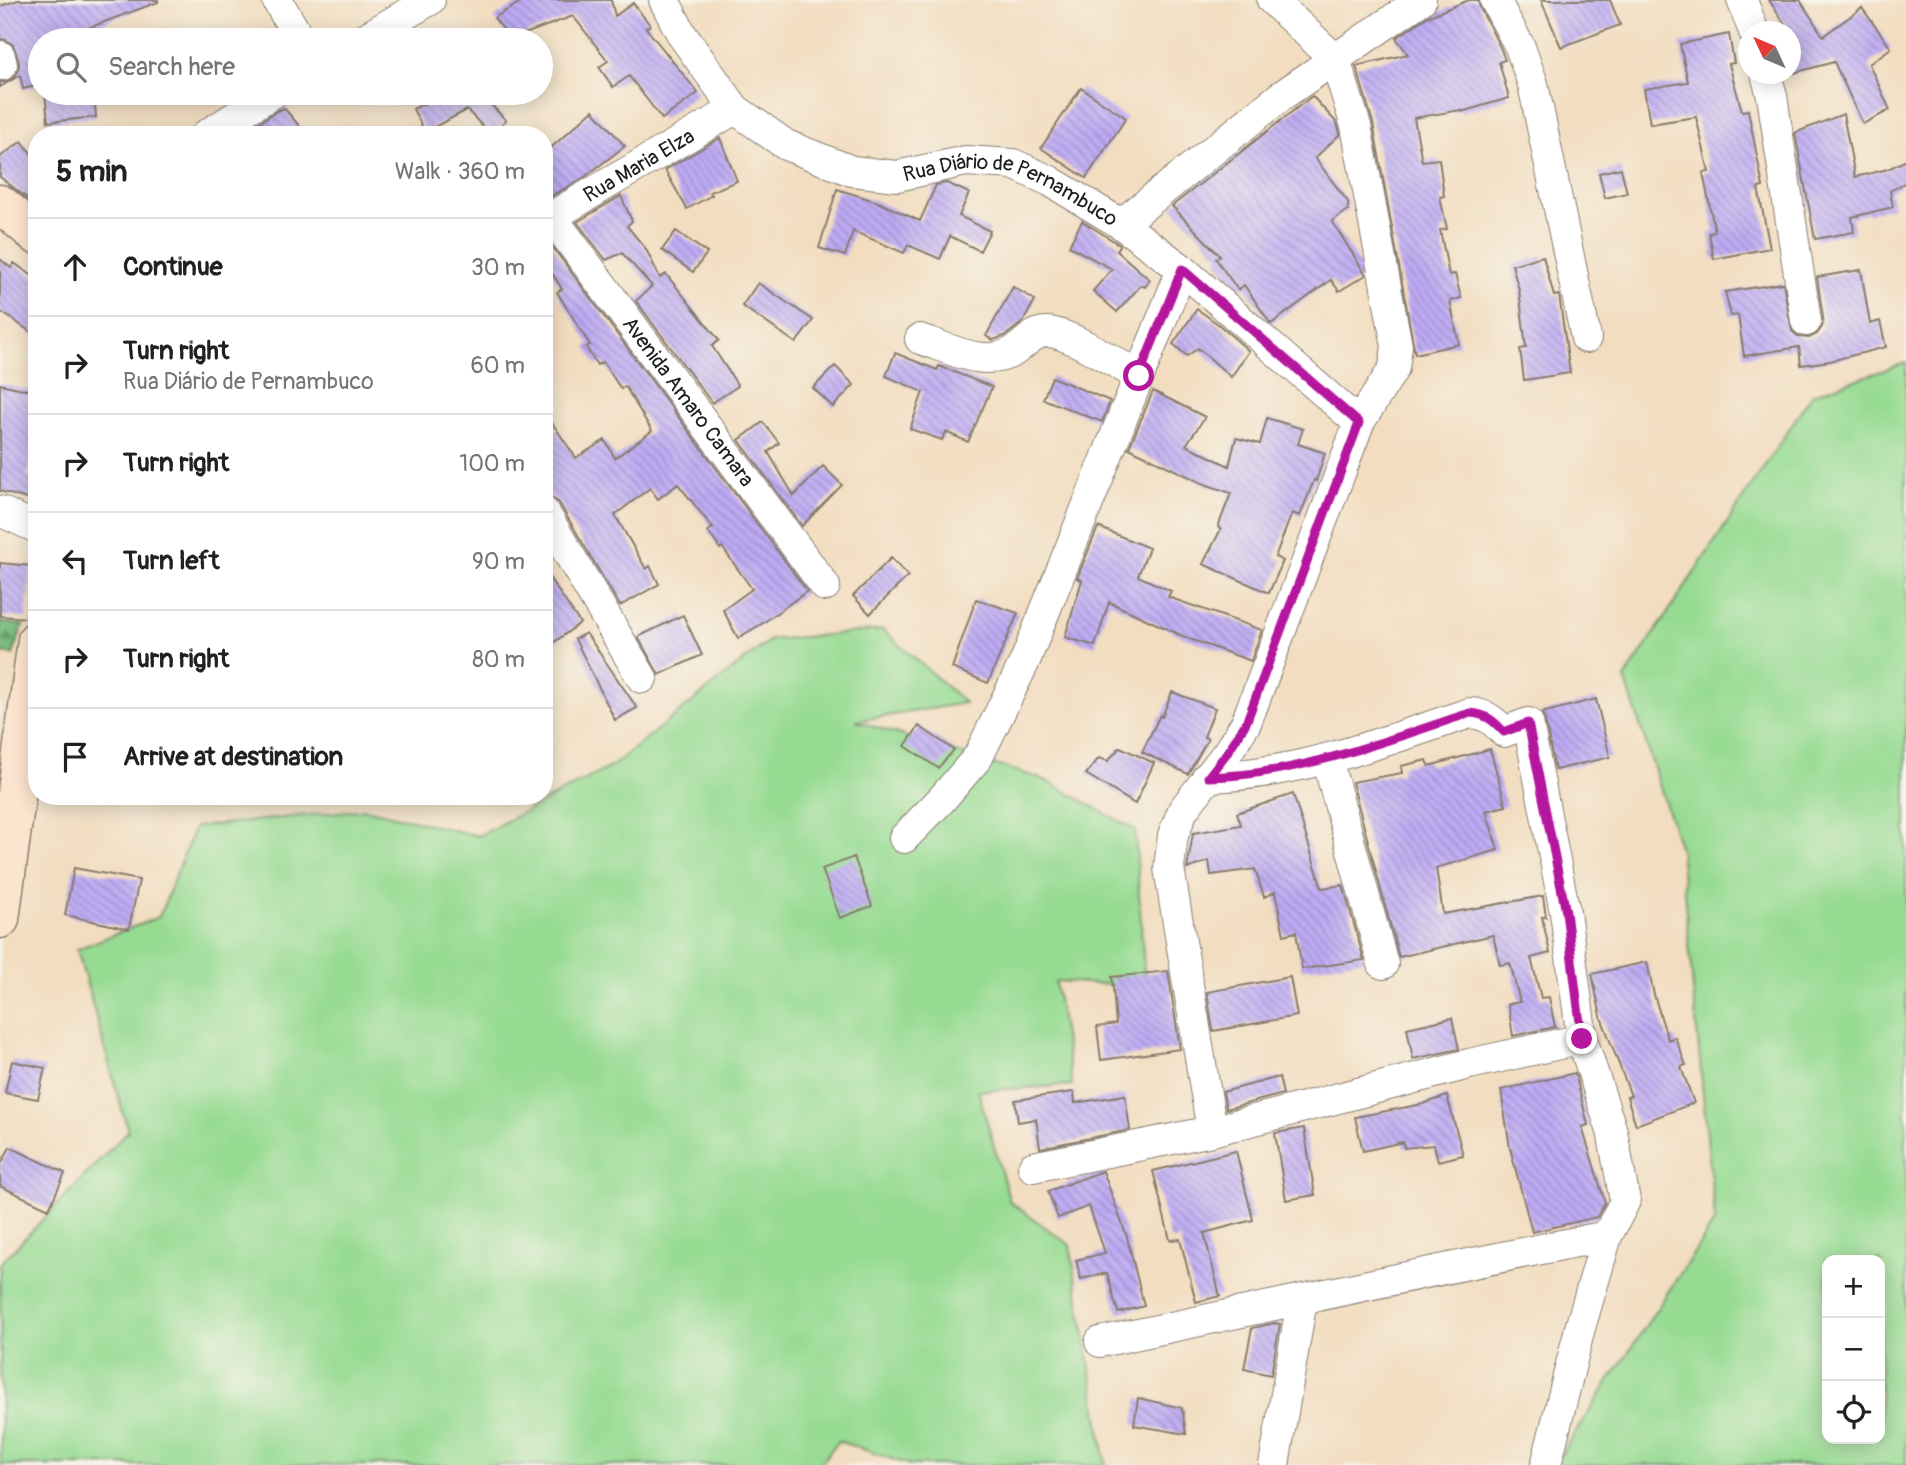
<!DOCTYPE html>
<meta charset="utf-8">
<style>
body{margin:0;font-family:Pangolin,sans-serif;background:#f6f6f6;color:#202124}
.controls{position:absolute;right:21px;bottom:21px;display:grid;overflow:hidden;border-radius:14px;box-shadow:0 4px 18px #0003}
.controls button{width:63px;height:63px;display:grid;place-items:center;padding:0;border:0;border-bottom:2px solid #e0e0e0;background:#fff;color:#202124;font:35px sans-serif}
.compass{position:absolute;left:1738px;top:21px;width:63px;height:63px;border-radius:50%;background:#fff;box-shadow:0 4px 18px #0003;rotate:314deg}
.stop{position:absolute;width:21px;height:21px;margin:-16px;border:5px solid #b5179e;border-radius:50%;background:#fff}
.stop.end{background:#b5179e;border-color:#fff;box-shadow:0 2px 7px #0008}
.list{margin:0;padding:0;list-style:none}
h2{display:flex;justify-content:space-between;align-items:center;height:91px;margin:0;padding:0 28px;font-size:30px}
h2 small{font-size:23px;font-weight:400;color:#757577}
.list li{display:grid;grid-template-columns:46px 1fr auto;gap:21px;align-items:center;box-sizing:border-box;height:98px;padding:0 28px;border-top:2px solid #e0e0e0}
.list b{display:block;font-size:26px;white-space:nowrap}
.list p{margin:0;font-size:23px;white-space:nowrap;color:#757577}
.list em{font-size:23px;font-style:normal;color:#757577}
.icon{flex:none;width:38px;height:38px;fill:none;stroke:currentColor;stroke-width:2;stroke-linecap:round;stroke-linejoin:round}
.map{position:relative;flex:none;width:1906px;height:1465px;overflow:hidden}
.search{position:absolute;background:#fff;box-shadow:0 4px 18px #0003;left:28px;top:28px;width:525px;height:77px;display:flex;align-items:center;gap:18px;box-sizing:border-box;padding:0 24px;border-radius:38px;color:#757577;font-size:26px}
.panel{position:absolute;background:#fff;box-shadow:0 4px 18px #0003;left:28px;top:126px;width:525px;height:679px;border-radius:28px}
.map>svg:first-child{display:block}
</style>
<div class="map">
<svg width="1906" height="1465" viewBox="0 0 1906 1465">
<defs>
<pattern id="forest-firs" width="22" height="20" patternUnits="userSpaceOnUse" patternTransform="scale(1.75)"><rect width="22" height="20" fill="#79bb7d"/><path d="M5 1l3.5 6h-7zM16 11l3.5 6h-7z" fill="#629766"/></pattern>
<pattern id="building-back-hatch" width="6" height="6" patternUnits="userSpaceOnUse" patternTransform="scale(1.75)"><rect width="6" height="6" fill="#beabf4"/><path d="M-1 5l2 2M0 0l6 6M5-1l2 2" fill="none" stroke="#9a8ac5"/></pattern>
</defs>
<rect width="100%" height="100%" fill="#f7f3e8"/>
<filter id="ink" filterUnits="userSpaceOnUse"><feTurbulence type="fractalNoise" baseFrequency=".0143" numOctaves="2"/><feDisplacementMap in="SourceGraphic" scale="14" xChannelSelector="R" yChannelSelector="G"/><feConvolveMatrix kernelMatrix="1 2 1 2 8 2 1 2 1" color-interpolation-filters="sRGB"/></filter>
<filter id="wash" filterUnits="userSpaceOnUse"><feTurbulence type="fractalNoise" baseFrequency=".00686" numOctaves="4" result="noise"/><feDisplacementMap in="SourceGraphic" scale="28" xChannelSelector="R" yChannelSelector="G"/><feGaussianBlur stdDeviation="1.57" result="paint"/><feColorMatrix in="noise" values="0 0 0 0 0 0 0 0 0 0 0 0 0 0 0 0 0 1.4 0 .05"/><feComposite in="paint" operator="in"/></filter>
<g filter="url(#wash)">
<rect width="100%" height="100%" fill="#f2ddc0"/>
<path fill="url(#forest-firs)" stroke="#4a6c4c" stroke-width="2" d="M 0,622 L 23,625 L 13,655 L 0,653 Z"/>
<path fill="#97db93" stroke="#5a7c58" stroke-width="2" fill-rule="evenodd" d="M 1906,363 L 1906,1465 L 1554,1465 L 1715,1221 L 1680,849 L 1625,678 L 1812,394 ZM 1827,1260 L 1880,1260 L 1880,1439 L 1827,1439 Z
M 883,630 L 965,703 L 856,721 L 1045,780 L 1135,830 L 1145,987 L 1055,981 L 1072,1085 L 978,1091 L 1010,1202 L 1070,1245 L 1106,1465 L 910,1465 L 838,1441 L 819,1465 L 1,1465 L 0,1264 L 128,1131 L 77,949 L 159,917 L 195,827 L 366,809 L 478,836 L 612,766 L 770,640 Z"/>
<g id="blocks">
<path fill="url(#building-back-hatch)" d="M 18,0 L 158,0 L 158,2 L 56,40 L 40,40 L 40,85 L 23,89 L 20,75 L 0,87 L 0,82 L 6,82 L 14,77 L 18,71 L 19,62 L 13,45 L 6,40 L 0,39 L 0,6 Z
M 524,0 L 611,0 L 615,16 L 633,3 L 650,25 L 646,28 L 698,93 L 662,119 L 629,76 L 613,87 L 599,67 L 608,61 L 573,16 L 511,39 L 494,18 Z
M 1469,0 L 1478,0 L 1480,8 L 1500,47 L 1505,60 L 1499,62 L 1509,98 L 1461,112 L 1460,110 L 1414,118 L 1422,161 L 1439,159 L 1444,196 L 1440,197 L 1447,229 L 1440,230 L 1449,275 L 1455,274 L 1461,298 L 1450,301 L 1459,344 L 1415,354 L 1373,123 L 1356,66 L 1408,54 L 1396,38 L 1427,17 Z
M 1541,0 L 1610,0 L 1620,25 L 1561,47 Z
M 1769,0 L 1800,0 L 1823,36 L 1862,8 L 1891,48 L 1869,64 L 1890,110 L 1863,124 L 1834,62 L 1790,74 L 1790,32 Z
M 1729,34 L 1734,63 L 1729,64 L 1742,111 L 1748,110 L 1763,187 L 1758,188 L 1770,248 L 1714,259 L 1709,233 L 1715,232 L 1703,173 L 1709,172 L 1696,117 L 1650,124 L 1644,89 L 1688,82 L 1680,44 Z
M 1081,88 L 1126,118 L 1086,178 L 1041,148 Z
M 45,93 L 94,93 L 96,117 L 48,122 Z
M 445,93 L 500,93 L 486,100 L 506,120 L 491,135 L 467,110 L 425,132 L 413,109 Z
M 1312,96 L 1337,123 L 1340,134 L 1315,158 L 1348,202 L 1348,210 L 1332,221 L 1366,275 L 1339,291 L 1331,280 L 1271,324 L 1244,285 L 1238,290 L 1216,259 L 1220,256 L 1172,206 Z
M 284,108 L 307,135 L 239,135 L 277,111 Z
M 593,110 L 625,146 L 582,179 L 544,200 L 544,154 Z
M 1843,114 L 1855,177 L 1888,169 L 1906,160 L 1906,182 L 1890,191 L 1893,207 L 1852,217 L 1854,232 L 1815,239 L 1795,133 Z
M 720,138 L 737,181 L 710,192 L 712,195 L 687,209 L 665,170 Z
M 22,141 L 37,161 L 37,206 L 0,177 L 0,157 Z
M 1621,168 L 1627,193 L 1605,198 L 1599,173 Z
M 947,183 L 969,193 L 959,216 L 990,231 L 980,251 L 950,236 L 940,259 L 908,245 L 904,253 L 853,231 L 845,256 L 819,248 L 837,189 L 875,201 L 920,221 L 936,185 Z
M 621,196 L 632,221 L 627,226 L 646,249 L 660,278 L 666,274 L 719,340 L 712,346 L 738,386 L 712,403 L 636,301 L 652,286 L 622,253 L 606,260 L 577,222 Z
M 1082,221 L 1120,245 L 1117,251 L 1150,280 L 1145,287 L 1141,285 L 1117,312 L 1093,291 L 1112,269 L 1069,246 Z
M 676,231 L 707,253 L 693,272 L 662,250 Z
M 546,238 L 807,591 L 763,623 L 738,638 L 723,610 L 752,589 L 722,547 L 720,549 L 708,531 L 713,528 L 678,484 L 658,499 L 650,488 L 615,515 L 646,569 L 650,566 L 659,584 L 620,606 L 559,503 L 548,495 L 544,489 L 544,411 L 576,458 L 605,440 L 615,458 L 652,431 L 625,386 L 621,389 L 603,362 L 597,365 L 586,347 L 590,345 L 557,292 L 562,289 L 544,261 Z
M 1543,256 L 1554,296 L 1559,295 L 1570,373 L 1524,380 L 1520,349 L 1526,348 L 1519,290 L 1512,265 Z
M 0,259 L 11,268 L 14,263 L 37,279 L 37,336 L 0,311 Z
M 1861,270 L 1870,324 L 1880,321 L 1886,347 L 1830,361 L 1801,365 L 1799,347 L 1744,356 L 1738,315 L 1731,316 L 1725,292 L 1783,283 L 1792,331 L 1799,337 L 1809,338 L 1817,334 L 1822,327 L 1823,318 L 1817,277 Z
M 758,283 L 813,320 L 796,343 L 742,306 Z
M 1013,287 L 1035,300 L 1023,322 L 1005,336 L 993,340 L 986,336 Z
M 1197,309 L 1218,324 L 1249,351 L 1231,377 L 1198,348 L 1187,356 L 1173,344 Z
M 895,353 L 937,370 L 939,366 L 992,387 L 968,442 L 946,432 L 942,440 L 910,429 L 923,392 L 886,376 Z
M 835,366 L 854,385 L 833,407 L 813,388 Z
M 1052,377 L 1110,401 L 1102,422 L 1043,399 Z
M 0,384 L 37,392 L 37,442 L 27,477 L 37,480 L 37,502 L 0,491 Z
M 1153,391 L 1205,417 L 1186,445 L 1229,466 L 1236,438 L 1260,444 L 1267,418 L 1303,429 L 1298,444 L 1325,453 L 1316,481 L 1314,480 L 1300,516 L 1292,513 L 1275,557 L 1283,561 L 1269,593 L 1203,564 L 1221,529 L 1218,527 L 1231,493 L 1202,483 L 1129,448 Z
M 763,422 L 779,443 L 768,452 L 794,496 L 823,466 L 842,485 L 802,526 L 739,440 Z
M 1098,527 L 1149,548 L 1138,576 L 1171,591 L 1168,597 L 1262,630 L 1251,661 L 1187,638 L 1109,602 L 1095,646 L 1065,637 L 1082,580 L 1077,578 Z
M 891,558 L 908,576 L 870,614 L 853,596 Z
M 0,563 L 31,566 L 26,618 L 0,616 Z
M 544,570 L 580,623 L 544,650 Z
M 976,599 L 1018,613 L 988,683 L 952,668 Z
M 683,615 L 702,655 L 659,675 L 638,637 Z
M 586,633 L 637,708 L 615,720 L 575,639 Z
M 1172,692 L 1215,708 L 1204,737 L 1208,739 L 1188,774 L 1142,752 L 1160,715 L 1162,717 Z
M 1596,699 L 1610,757 L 1555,770 L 1545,720 L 1542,713 Z
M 919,726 L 954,750 L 938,768 L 905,746 Z
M 1120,747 L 1154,763 L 1135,804 L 1086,774 L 1099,758 L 1108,761 Z
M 1490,749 L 1506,806 L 1486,811 L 1498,850 L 1436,868 L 1443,914 L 1543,896 L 1546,917 L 1542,917 L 1550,953 L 1531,958 L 1541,998 L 1549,997 L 1555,1027 L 1513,1036 L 1508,1004 L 1520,1002 L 1510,963 L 1500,965 L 1493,935 L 1399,957 L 1352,782 L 1402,773 L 1401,766 L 1427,760 L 1429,766 Z
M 1293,794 L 1322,888 L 1343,885 L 1364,960 L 1302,969 L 1296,932 L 1284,935 L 1275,892 L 1264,897 L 1255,869 L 1211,875 L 1209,861 L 1187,869 L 1193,833 L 1241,825 L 1237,813 Z
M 854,857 L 872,906 L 840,918 L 822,869 Z
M 74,868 L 139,880 L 129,929 L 65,915 Z
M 1647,962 L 1654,995 L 1668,1040 L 1675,1037 L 1686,1065 L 1681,1067 L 1694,1103 L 1636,1125 L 1627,1097 L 1631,1096 L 1601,1017 L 1592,974 Z
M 1168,971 L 1180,1049 L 1101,1060 L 1097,1027 L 1116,1024 L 1112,977 Z
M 1290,977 L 1297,1016 L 1213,1031 L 1207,992 Z
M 1452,1018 L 1459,1049 L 1413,1059 L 1407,1028 Z
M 12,1061 L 45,1068 L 38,1099 L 5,1093 Z
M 1575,1073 L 1588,1125 L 1582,1127 L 1605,1202 L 1597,1217 L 1532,1232 L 1510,1148 L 1501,1090 Z
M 1279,1077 L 1283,1094 L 1226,1109 L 1223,1092 Z
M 1074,1092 L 1075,1103 L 1125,1095 L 1130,1130 L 1040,1148 L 1036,1119 L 1018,1122 L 1015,1100 Z
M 1447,1096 L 1463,1155 L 1438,1161 L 1434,1145 L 1404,1148 L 1403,1142 L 1363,1151 L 1355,1117 L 1423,1104 Z
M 1304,1128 L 1315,1195 L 1286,1200 L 1275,1133 Z
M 10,1147 L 65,1173 L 49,1209 L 0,1186 L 0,1166 Z
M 1236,1151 L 1253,1220 L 1204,1233 L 1220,1296 L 1196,1302 L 1180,1239 L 1170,1240 L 1153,1171 Z
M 1103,1171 L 1127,1237 L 1144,1306 L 1118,1313 L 1107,1273 L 1081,1279 L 1076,1260 L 1105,1253 L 1089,1206 L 1058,1218 L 1048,1191 Z
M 1275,1323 L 1280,1324 L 1271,1375 L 1244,1369 L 1252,1328 Z
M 1138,1398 L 1182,1408 L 1186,1434 L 1134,1425 Z"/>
</g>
</g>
<g filter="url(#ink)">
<use href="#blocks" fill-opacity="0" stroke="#877c6e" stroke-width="2"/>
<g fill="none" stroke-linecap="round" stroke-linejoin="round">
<defs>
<g id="street">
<path d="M 277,0 L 300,40"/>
<path id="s1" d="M 664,0 L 682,35 L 735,109 L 786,145 L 852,171 L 897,176 L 966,161 L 1013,164 L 1050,181 L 1121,224 L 1182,269 L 1359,423"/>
<path d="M 1495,0 L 1520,47 L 1533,84 L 1586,338"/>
<path d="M 1742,0 L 1754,32"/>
<path d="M 362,40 L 430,0"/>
<path d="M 0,56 L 2,65"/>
<path d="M 1766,74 L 1772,96 L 1806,321"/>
<path d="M 206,135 L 273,93"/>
<path id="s2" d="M 551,216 L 825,586"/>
<path id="s3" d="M 544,221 L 735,109"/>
<path d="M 1121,224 L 1281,96 L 1421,0"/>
<path d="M 920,339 C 949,348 985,369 1014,351 C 1024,345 1033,332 1046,332 C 1067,331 1119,365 1139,376"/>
<path d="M 0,511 L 37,528"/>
<path d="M 544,512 L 642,678"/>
<path d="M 1327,759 L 1383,964"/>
<path d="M 1207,777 C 1299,775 1384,741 1470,713 C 1486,714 1493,720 1504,732 L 1528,723 L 1565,912 L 1582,1039 L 1612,1131 L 1625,1201 L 1607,1236 L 1580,1328 L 1546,1465"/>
<path d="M 904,838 L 942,799 L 978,757 L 1025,661 L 1182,269"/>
<path d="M 1212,1131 L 1169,868 L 1173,835 L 1183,810 L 1227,753 L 1246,723 L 1359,423 L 1394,368 L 1397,346 L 1356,126 L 1335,59 L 1272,0"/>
<path d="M 1033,1167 L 1212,1131 L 1469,1064 L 1582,1039"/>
<path d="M 1100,1342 C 1269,1307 1437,1269 1607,1236"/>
<path d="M 1274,1465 L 1302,1300"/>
</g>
<path id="secondary" d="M 0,204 L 37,235
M 0,919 L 37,640"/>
</defs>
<use href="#street" stroke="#877c6e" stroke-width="32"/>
<use href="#secondary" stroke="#877c6e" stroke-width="41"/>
<use href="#street" stroke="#fff" stroke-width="30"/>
<use href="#secondary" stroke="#fce5cf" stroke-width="38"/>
</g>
</g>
<g fill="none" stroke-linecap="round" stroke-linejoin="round" filter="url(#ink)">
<path stroke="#b5179e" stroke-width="9" d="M 1139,376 L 1182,269 L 1359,423 L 1246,723 L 1227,753 L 1208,777 C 1299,775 1384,741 1470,713 C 1486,714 1493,720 1504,732 L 1528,723 L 1566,912 L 1582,1039"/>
</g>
<g text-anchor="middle" stroke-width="5" stroke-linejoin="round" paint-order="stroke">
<g font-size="21" fill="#1c1c1c" stroke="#f7f3e8">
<text dy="7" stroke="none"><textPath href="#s3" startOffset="110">Rua Maria Elza</textPath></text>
<text dy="7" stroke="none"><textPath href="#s1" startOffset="430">Rua Diário de Pernambuco</textPath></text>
<text dy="7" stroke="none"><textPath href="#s2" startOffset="231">Avenida Amaro Camara</textPath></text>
</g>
</g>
</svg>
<div class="controls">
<button>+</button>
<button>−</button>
<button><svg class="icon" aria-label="locate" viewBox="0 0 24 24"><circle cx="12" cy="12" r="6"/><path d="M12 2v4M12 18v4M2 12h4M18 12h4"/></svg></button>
</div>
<svg class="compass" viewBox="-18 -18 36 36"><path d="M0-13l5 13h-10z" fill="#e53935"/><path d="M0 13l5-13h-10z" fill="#757577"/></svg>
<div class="stop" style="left:1139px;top:376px"></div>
<div class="stop end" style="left:1582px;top:1039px"></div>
<div class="search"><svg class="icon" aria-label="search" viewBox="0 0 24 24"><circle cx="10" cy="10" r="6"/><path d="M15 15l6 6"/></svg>Search here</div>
<section class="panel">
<h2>5 min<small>Walk · 360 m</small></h2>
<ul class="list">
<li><svg class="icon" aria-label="ahead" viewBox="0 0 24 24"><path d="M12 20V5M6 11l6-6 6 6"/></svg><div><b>Continue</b></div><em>30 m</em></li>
<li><svg class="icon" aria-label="right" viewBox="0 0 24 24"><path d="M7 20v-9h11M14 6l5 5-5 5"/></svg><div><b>Turn right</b><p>Rua Diário de Pernambuco</p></div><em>60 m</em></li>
<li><svg class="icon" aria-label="right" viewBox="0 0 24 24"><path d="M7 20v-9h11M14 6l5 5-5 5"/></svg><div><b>Turn right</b></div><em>100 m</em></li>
<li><svg class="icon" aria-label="left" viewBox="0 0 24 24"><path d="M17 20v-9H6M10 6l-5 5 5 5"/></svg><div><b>Turn left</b></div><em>90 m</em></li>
<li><svg class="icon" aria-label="right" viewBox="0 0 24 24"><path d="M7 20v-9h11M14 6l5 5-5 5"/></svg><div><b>Turn right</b></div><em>80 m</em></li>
<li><svg class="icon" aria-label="arrive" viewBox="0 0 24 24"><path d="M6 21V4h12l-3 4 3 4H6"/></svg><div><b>Arrive at destination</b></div></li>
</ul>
</section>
</div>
